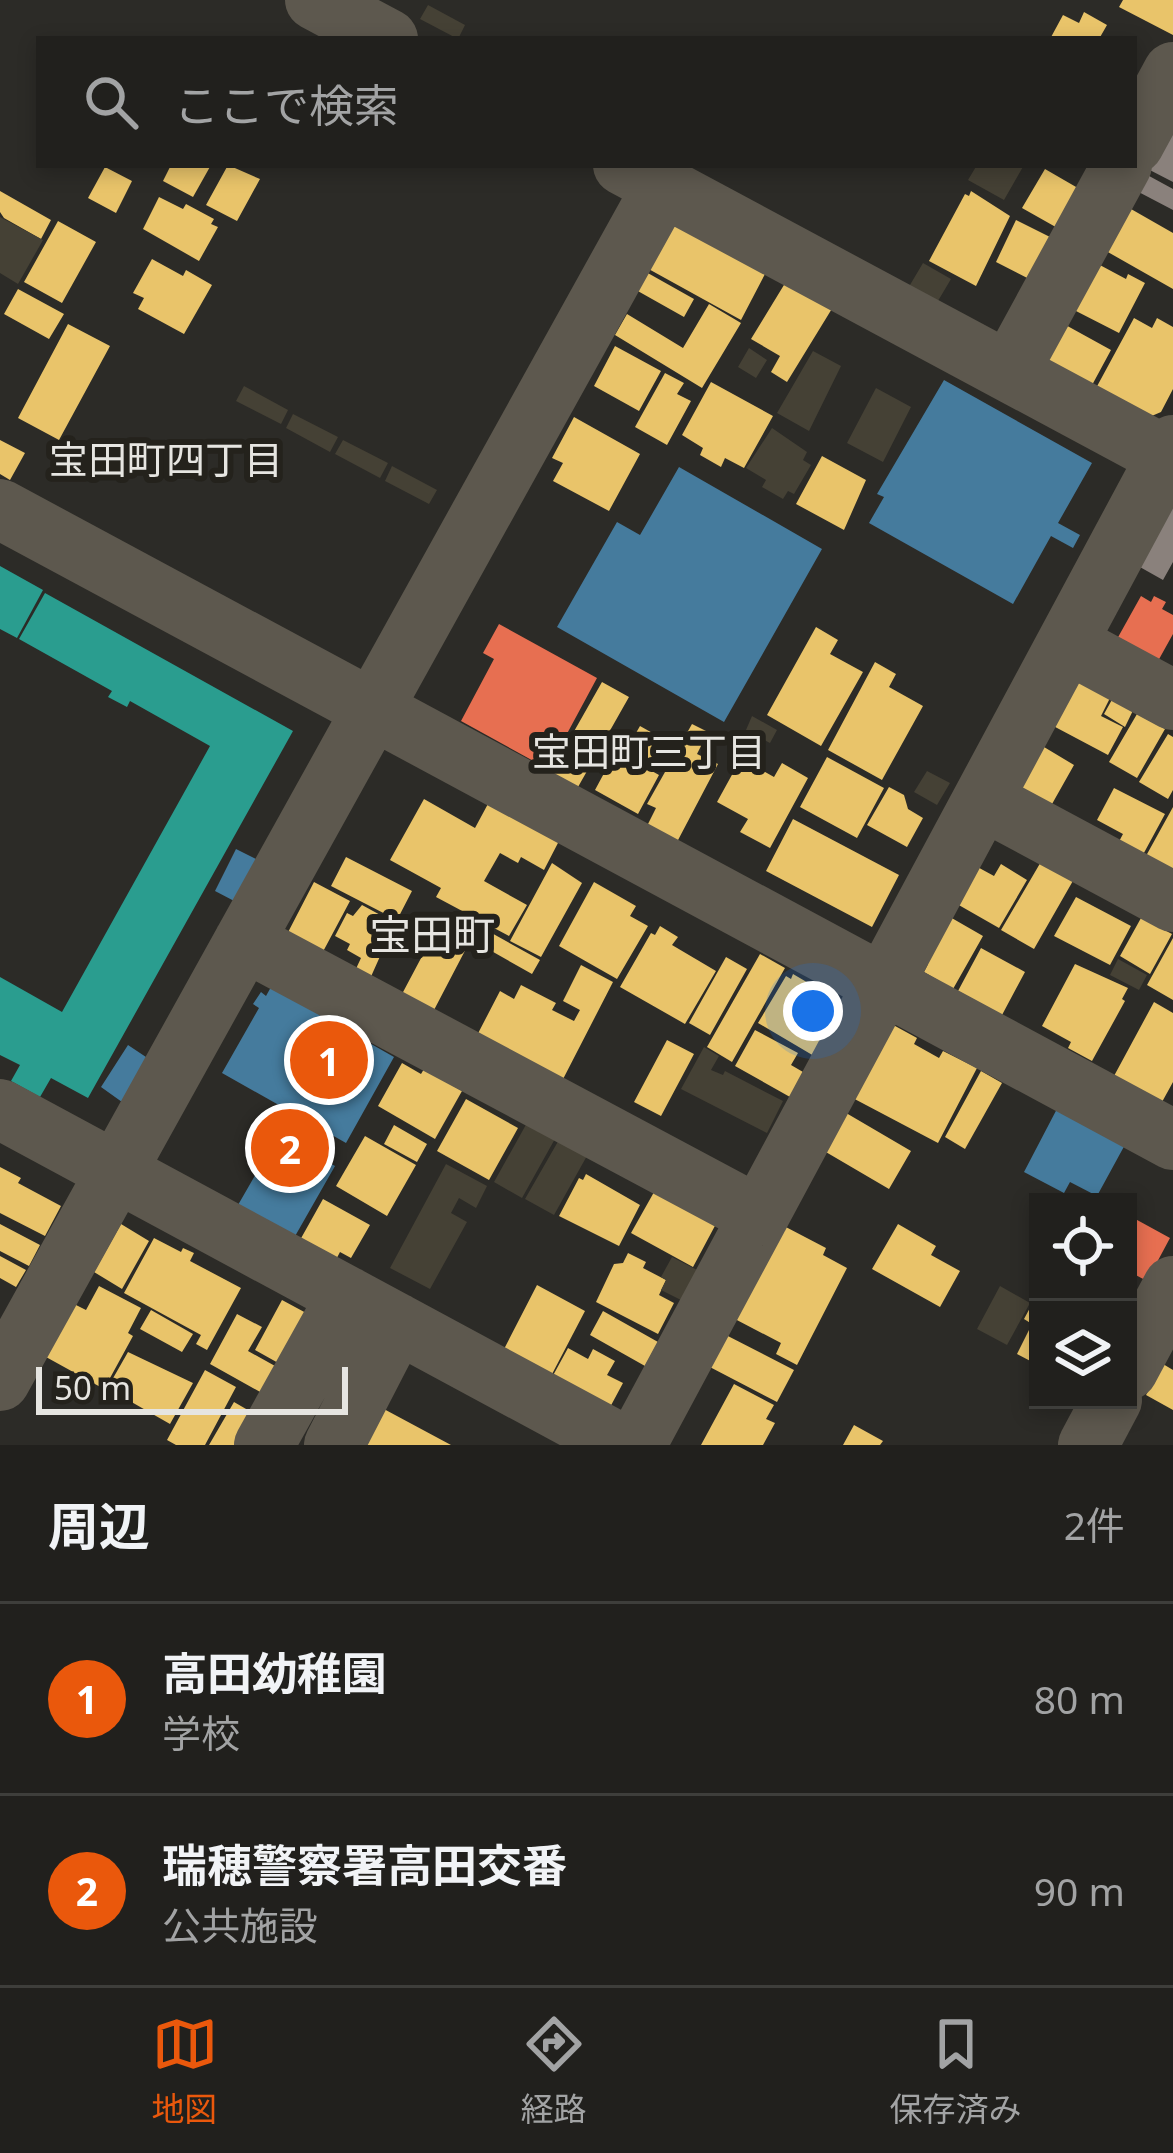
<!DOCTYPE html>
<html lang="ja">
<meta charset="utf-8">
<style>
body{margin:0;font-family:"Noto Sans","Noto Sans JP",sans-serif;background:#2d2d2a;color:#f1f3f6}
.controls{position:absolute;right:36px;bottom:36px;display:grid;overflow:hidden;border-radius:0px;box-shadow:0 6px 18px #0003}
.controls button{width:108px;height:108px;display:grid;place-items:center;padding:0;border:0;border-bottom:3px solid #3e3e3b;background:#21201d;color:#f1f3f6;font:60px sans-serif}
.scale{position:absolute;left:36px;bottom:30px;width:312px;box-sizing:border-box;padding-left:12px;border:6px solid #e6e5e1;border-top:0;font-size:33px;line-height:42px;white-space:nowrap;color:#e6e5e1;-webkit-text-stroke:9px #24221c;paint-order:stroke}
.you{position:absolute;left:813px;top:1011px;width:42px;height:42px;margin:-30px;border:9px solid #fff;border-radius:50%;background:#1a73e8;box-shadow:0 0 0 18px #1a73e833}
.badge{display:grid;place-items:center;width:78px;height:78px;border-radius:50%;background:#ea580c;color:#fff;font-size:39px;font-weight:700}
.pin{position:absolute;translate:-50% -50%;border:6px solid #fff;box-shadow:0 3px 12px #0006}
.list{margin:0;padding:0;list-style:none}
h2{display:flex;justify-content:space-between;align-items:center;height:156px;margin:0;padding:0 48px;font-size:51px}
h2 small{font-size:39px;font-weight:400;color:#a2a3a4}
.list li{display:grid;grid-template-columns:78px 1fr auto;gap:36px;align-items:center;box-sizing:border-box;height:192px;padding:0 48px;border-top:3px solid #3e3e3b}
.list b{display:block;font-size:45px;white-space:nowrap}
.list p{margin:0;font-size:39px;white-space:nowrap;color:#a2a3a4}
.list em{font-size:39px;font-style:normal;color:#a2a3a4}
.icon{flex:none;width:66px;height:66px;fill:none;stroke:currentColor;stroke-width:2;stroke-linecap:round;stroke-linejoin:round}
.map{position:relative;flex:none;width:1173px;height:1445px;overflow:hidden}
.search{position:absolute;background:#21201d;box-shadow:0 6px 18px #0003;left:36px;right:36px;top:36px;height:132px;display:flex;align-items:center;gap:30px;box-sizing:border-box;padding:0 42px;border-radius:0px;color:#a2a3a4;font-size:45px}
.sheet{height:540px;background:#21201d}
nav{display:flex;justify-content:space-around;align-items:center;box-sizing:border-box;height:168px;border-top:3px solid #3e3e3b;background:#21201d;font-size:33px;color:#a2a3a4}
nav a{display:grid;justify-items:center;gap:6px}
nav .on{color:#ea580c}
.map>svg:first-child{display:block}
</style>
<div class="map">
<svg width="1173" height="1445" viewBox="0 0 1173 1445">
<rect width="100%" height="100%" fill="#2c2b27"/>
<path fill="#e9c46a" d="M 1123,0 L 1173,0 L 1173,35 L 1119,7 Z
M 1084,12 L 1107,25 L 1099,39 L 1050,39 L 1063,15 L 1079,23 Z
M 171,165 L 211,165 L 193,197 L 163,181 Z
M 228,165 L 260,179 L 237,221 L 206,205 Z
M 105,167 L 132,181 L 116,213 L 88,198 Z
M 1045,169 L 1083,191 L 1061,230 L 1022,208 Z
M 0,191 L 51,220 L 41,239 L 4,218 L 0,212 Z
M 971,191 L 1010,216 L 976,286 L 929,261 L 965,194 L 969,196 Z
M 159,197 L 183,209 L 186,204 L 214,219 L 211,224 L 218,227 L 199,261 L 143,229 Z
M 1124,205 L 1173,233 L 1173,289 L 1099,247 Z
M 1016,220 L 1060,242 L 1039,284 L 996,262 Z
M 58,221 L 96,242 L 62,303 L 24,282 Z
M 680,221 L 765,274 L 741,320 L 645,267 L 668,226 Z
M 152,259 L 183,276 L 186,270 L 212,285 L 184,334 L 138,309 L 144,298 L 133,293 Z
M 1098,264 L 1126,279 L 1128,274 L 1145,283 L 1119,333 L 1074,310 Z
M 646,272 L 694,299 L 684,317 L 636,290 Z
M 787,280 L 833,307 L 787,382 L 771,372 L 780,356 L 751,339 Z
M 18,289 L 64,314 L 49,339 L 4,314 Z
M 709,304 L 741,323 L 702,388 L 615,335 L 627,314 L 683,348 Z
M 1134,318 L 1152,328 L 1157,318 L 1173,327 L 1173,389 L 1161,412 L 1147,418 L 1095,390 Z
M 1062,323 L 1111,350 L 1091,387 L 1042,360 Z
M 68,324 L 110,346 L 59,440 L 18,418 Z
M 615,346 L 661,371 L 639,411 L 594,386 Z
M 665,373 L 684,383 L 677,394 L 691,401 L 667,445 L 635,427 Z
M 711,382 L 773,416 L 744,468 L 725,458 L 721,467 L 700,455 L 703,448 L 682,435 Z
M 574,417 L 640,454 L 609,511 L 553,481 L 563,463 L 552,458 Z
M 0,440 L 25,453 L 10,480 L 0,474 Z
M 822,456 L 866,480 L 844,530 L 796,504 Z
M 816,627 L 838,640 L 830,654 L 863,672 L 821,746 L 767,715 Z
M 875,662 L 896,674 L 889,687 L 923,706 L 882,780 L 828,750 Z
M 1064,678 L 1116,686 L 1101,716 L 1123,727 L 1108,755 L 1042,720 Z
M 602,682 L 629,697 L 578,787 L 551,772 Z
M 1119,687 L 1139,698 L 1125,727 L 1104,714 Z
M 1137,714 L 1165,729 L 1137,778 L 1109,762 Z
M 692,724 L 708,732 L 697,754 L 718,764 L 677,842 L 647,826 L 656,808 L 647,804 Z
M 640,726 L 672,744 L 657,771 L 625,752 Z
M 1168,734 L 1173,737 L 1173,790 L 1168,799 L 1139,782 Z
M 1039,744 L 1074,765 L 1043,820 L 1007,800 Z
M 616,751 L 659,775 L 638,814 L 595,790 Z
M 827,757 L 884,788 L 857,838 L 800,807 Z
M 744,760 L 774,777 L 782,763 L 808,778 L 770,848 L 740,832 L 748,819 L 717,802 L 739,762 Z
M 889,787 L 904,795 L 908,809 L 923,818 L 907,847 L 867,825 Z
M 1114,788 L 1165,814 L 1139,862 L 1115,849 L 1123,834 L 1097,820 Z
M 424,799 L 475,828 L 489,802 L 559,841 L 544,870 L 521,857 L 518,863 L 500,853 L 484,881 L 527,905 L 509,936 L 436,897 L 441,888 L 390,860 Z
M 1173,807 L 1173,875 L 1141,865 Z
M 793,819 L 899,875 L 872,927 L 766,871 Z
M 346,857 L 412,891 L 397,920 L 331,886 Z
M 1042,860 L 1074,879 L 1034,949 L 1001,930 Z
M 552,863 L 582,883 L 541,957 L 510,941 Z
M 972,864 L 994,876 L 1001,864 L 1027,880 L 999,928 L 950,900 Z
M 314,882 L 350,901 L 318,961 L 283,942 Z
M 594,882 L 636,906 L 630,916 L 648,926 L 617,979 L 559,946 Z
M 1076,897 L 1131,926 L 1110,965 L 1054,936 Z
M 362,905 L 395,923 L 369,981 L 354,973 L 361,958 L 347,950 L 350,944 L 335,936 L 347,913 L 353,916 Z
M 943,913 L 983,936 L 953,989 L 924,972 L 928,964 L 918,958 Z
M 1141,918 L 1172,934 L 1150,974 L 1120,956 Z
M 479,926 L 540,960 L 532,974 L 472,940 Z
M 660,926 L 678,937 L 672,945 L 716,971 L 685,1024 L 620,987 L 651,933 L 655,935 Z
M 442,928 L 469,943 L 434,1010 L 402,994 L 428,945 L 432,947 Z
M 1173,938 L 1173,1000 L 1147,985 Z
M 981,948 L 1025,972 L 1002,1015 L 958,991 Z
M 760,954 L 785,968 L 732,1062 L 707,1047 Z
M 726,957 L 747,969 L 710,1035 L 689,1023 Z
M 1075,964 L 1128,988 L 1122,999 L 1125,1001 L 1092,1061 L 1068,1048 L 1071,1042 L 1042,1026 Z
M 581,965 L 613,982 L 560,1085 L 472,1045 L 500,991 L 514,999 L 521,985 L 556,1003 L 552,1010 L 574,1021 L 580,1010 L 563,1001 Z
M 793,974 L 839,1001 L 836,1004 L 842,1007 L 814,1056 L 758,1023 L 786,976 L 791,979 Z
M 1154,1002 L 1173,1013 L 1173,1082 L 1162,1102 L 1114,1076 Z
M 886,1021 L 917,1038 L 914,1044 L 939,1058 L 943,1051 L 977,1068 L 938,1143 L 847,1095 Z
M 755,1030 L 798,1053 L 791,1065 L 803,1072 L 790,1097 L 735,1066 Z
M 667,1040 L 694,1054 L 661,1116 L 634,1102 Z
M 402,1063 L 421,1074 L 424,1069 L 462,1091 L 435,1139 L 378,1106 Z
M 981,1071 L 1002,1083 L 965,1149 L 945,1137 Z
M 466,1099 L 518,1128 L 489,1180 L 437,1151 Z
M 841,1110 L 911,1151 L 889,1189 L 819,1148 Z
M 394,1125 L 427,1144 L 417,1162 L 384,1144 Z
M 365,1136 L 416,1165 L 387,1216 L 336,1186 Z
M 0,1167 L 21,1178 L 18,1183 L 61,1206 L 45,1236 L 0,1213 Z
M 586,1174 L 640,1205 L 619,1246 L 559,1216 L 579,1178 L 583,1180 Z
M 658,1185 L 717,1222 L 693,1267 L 631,1233 Z
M 323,1199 L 370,1225 L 351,1258 L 340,1252 L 331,1269 L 295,1249 Z
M 0,1224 L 40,1245 L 29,1266 L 0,1251 Z
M 121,1224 L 149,1241 L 122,1289 L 94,1272 Z
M 898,1224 L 936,1246 L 931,1255 L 960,1271 L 940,1307 L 872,1269 Z
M 782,1225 L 826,1248 L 823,1255 L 847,1268 L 797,1365 L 776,1354 L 781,1343 L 733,1318 Z
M 154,1238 L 181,1252 L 183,1248 L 194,1253 L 190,1261 L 241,1288 L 207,1350 L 196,1344 L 201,1335 L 124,1293 Z
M 628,1253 L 646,1262 L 643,1268 L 666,1280 L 659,1295 L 674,1303 L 658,1334 L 596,1302 L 614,1264 L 623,1263 Z
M 0,1256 L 26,1270 L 16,1287 L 0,1278 Z
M 537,1285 L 585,1311 L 550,1378 L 502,1353 Z
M 99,1286 L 141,1308 L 128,1333 L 133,1336 L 104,1389 L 46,1357 L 74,1304 L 86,1310 Z
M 1038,1293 L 1038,1365 L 1017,1354 L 1032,1324 L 1024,1319 Z
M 282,1300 L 308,1314 L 289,1369 L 255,1350 Z
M 151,1310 L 193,1334 L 182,1352 L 140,1329 Z
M 603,1311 L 658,1342 L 645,1366 L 590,1335 Z
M 237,1314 L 262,1327 L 248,1351 L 284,1371 L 269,1397 L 210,1364 Z
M 722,1333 L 794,1370 L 777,1402 L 706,1365 Z
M 568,1348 L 588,1359 L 593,1349 L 615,1361 L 607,1375 L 623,1383 L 608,1411 L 550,1381 Z
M 128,1352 L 193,1383 L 170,1424 L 114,1392 L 119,1383 L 112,1380 Z
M 1163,1364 L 1173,1370 L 1173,1410 L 1146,1395 Z
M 205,1370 L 236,1387 L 205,1445 L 176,1445 L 167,1440 Z
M 734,1384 L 774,1405 L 766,1419 L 775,1423 L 763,1445 L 701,1445 Z
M 234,1402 L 265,1420 L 251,1445 L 209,1445 Z
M 382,1408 L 451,1445 L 362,1445 Z
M 854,1425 L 883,1441 L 880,1445 L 843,1445 Z"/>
<path fill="#e76f51" d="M 1141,596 L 1151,602 L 1154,596 L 1166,602 L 1162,609 L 1173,615 L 1173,634 L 1153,670 L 1112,648 Z
M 499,624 L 597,678 L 548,769 L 461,721 L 494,659 L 483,653 Z
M 1128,1215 L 1170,1238 L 1147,1281 L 1128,1271 Z"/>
<path fill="#2a9d8f" d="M 0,566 L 43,590 L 17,638 L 0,629 Z
M 45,593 L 293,731 L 88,1098 L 51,1078 L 40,1097 L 11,1081 L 20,1065 L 0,1055 L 0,977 L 62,1012 L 210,746 L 130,701 L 127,707 L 108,697 L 112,691 L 19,639 Z"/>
<path fill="#457b9d" d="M 944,380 L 1092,463 L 1058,523 L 1080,535 L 1073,548 L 1051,536 L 1013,604 L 869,523 L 884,497 L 877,494 Z
M 679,467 L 822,549 L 724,722 L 557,627 L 617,522 L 640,535 Z
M 236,849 L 260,861 L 238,903 L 215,891 Z
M 271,987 L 394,1057 L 346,1143 L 222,1073 L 259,1008 L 253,1004 L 261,992 L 266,996 Z
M 128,1045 L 149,1059 L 122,1102 L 101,1087 Z
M 1059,1105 L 1127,1141 L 1097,1196 L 1070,1182 L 1064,1193 L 1024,1172 Z
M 279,1134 L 335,1166 L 294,1238 L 238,1205 Z"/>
<path fill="#8a817c" d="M 1173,133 L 1173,182 L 1142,166 Z
M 1140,171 L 1173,189 L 1173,210 L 1131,188 Z
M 1173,501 L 1173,562 L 1163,580 L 1131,562 Z"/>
<path fill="#454135" d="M 428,5 L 465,25 L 458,39 L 420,19 Z
M 977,165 L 1024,165 L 1004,200 L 968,180 Z
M 0,217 L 43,240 L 18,284 L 0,273 Z
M 923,263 L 951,279 L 935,306 L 907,290 Z
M 749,348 L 767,360 L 756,378 L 738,367 Z
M 813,351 L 841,366 L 809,431 L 777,413 Z
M 244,386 L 288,410 L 281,424 L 236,401 Z
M 876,388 L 911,407 L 883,462 L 847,443 Z
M 293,414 L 338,437 L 330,452 L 286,428 Z
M 772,428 L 807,452 L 803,460 L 811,465 L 794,494 L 788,491 L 783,499 L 762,487 L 766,480 L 746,468 Z
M 343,440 L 388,463 L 380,478 L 335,454 Z
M 392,466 L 437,490 L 429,504 L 385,481 Z
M 752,716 L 777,730 L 770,743 L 746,730 Z
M 927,771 L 950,783 L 937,805 L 914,792 Z
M 1118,959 L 1147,975 L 1139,990 L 1110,975 Z
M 704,1047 L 719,1056 L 711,1070 L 723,1075 L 725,1071 L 783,1101 L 767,1133 L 681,1089 Z
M 528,1121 L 556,1137 L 522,1198 L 494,1182 Z
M 560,1138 L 588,1154 L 554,1215 L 525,1199 Z
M 446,1164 L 487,1186 L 476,1208 L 459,1198 L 451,1213 L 467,1222 L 430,1289 L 390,1268 Z
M 672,1257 L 699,1271 L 683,1301 L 661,1290 L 666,1280 L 661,1277 Z
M 1000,1286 L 1030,1303 L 1007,1345 L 977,1329 Z"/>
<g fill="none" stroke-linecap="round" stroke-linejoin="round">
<path stroke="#5d584e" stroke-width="60" d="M 315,0 L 388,39
M 1134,144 L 1173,72
M 623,165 L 1173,460
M 1009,372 L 1122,165
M 0,509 L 1173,1140
M 1067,643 L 1173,700
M 983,800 L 1173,902
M 244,941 L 759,1216
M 0,1109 L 623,1445
M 1128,1370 L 1173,1286
M 0,1381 L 663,186
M 264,1445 L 347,1296
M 334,1445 L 397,1323
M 636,1445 L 1173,445
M 1088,1445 L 1112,1400"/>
</g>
<g text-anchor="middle" stroke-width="12" stroke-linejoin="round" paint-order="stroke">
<g font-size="39" fill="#e6e5e1" stroke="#24221c">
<text x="166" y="474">宝田町四丁目</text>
<text x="649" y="766">宝田町三丁目</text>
</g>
<g font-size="42" fill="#e6e5e1" stroke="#24221c">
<text x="432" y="950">宝田町</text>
</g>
</g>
</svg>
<div class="controls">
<button><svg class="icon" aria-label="locate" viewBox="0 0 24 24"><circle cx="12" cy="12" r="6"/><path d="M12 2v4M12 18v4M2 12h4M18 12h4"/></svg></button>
<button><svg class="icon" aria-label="layers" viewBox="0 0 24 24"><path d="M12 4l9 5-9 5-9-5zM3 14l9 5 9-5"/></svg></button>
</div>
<div class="scale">50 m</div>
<div class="you"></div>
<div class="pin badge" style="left:329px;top:1060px">1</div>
<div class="pin badge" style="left:290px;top:1148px">2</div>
<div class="search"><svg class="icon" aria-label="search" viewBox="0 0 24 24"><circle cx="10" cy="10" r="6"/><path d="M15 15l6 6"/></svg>ここで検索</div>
</div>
<section class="sheet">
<h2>周辺<small>2件</small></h2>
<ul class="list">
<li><span class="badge">1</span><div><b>高田幼稚園</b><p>学校</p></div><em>80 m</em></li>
<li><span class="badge">2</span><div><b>瑞穂警察署高田交番</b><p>公共施設</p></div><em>90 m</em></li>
</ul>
</section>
<nav>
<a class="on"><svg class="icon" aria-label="map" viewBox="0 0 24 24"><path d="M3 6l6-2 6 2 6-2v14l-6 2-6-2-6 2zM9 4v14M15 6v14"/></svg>地図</a>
<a><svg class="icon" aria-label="directions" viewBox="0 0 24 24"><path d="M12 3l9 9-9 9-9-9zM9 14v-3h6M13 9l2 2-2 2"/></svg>経路</a>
<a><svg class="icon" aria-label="saved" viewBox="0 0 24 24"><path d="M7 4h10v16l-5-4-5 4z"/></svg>保存済み</a>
</nav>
